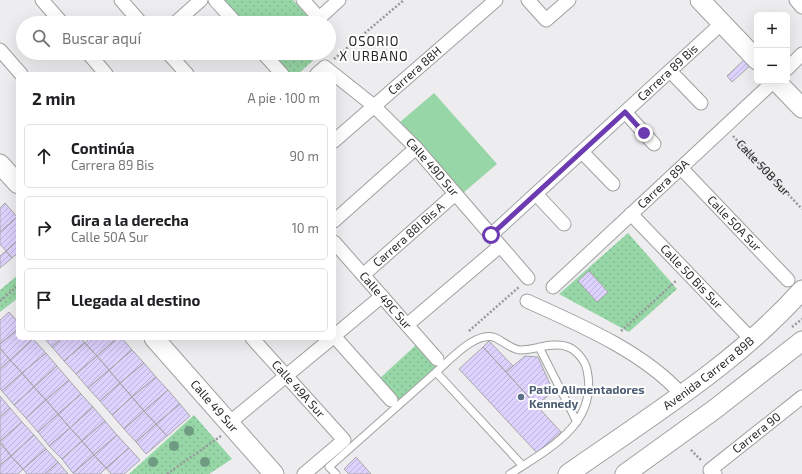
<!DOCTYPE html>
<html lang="es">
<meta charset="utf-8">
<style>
body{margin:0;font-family:"Exo 2",sans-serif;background:#f6f6f6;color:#202124}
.controls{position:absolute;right:12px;top:12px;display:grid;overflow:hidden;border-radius:6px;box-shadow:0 4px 16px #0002}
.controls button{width:36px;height:36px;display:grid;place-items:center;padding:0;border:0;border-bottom:1px solid #e0e0e0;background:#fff;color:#202124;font:20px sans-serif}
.stop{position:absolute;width:12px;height:12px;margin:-9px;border:3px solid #6c3ab1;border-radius:50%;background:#fff}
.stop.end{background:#6c3ab1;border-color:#fff;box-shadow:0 1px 4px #0008}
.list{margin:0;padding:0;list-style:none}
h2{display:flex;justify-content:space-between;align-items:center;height:52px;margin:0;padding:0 16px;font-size:17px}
h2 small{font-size:13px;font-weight:400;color:#757577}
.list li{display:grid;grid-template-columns:26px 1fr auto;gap:12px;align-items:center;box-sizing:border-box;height:64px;margin:0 8px 8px;padding:0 8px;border:1px solid #e0e0e0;border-radius:6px}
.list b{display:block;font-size:15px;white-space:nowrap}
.list p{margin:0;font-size:13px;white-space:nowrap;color:#757577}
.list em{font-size:13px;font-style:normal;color:#757577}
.icon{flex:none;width:22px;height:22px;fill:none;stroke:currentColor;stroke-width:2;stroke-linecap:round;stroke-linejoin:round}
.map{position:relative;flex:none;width:802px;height:474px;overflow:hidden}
.search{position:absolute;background:#fff;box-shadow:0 4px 16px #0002;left:16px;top:16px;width:320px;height:44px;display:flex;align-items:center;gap:10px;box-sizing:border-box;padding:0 14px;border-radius:22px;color:#757577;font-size:15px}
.panel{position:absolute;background:#fff;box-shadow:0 4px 16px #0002;left:16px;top:72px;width:320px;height:268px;border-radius:6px}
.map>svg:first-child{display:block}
</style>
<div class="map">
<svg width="802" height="474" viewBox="0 0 802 474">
<defs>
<pattern id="park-dots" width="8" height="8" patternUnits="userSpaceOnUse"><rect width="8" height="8" fill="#97d6a6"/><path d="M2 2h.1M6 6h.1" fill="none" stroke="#82b88f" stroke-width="1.8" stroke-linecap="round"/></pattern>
<pattern id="building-hatch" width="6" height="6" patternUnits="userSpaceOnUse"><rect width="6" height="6" fill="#ddd2fd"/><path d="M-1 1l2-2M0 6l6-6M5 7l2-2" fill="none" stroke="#beb4d9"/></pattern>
</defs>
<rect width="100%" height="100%" fill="#ededef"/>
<path fill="#97d6a6" d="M 434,93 L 497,164 L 463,193 L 400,122 Z"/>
<path fill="url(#park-dots)" d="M 222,0 L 293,0 L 309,18 L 303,23 L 242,23 Z
M 269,53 L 319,53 L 320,54 L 298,74 L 287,74 Z
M 628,233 L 677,289 L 629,332 L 559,294 Z
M 18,275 L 18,298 L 0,312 L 0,290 Z
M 416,345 L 436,367 L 399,400 L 380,378 Z
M 194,415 L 232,459 L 209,474 L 129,474 Z"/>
<path fill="url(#building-hatch)" stroke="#a7a7a9" d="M 746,58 L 752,64 L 732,82 L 727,76 Z
M 5,203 L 17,217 L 0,232 L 0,208 Z
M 17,217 L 18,240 L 6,251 L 0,244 L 0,232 Z
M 18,240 L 18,253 L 12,258 L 6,251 Z
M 6,251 L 12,258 L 0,268 L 0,256 Z
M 589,271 L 608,292 L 597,302 L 578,281 Z
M 9,312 L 18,322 L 18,329 L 0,344 L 0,320 Z
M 18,329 L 18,338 L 33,339 L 10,360 L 0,348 L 0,344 Z
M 44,338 L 62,338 L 52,347 Z
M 62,338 L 81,338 L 85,343 L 64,361 L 52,347 Z
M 90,338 L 117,338 L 97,356 L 85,343 Z
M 117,338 L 122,338 L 132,350 L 109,370 L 97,356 Z
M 33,339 L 46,353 L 22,373 L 10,360 Z
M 489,341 L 513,366 L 506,372 L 483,347 Z
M 85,343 L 97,356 L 76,374 L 64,361 Z
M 483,347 L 561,432 L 537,453 L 459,369 Z
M 0,348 L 10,360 L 0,369 Z
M 132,350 L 144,363 L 120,383 L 109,370 Z
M 46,353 L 57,366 L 34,387 L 22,373 Z
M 97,356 L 109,370 L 88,388 L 76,374 Z
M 525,356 L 538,357 L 553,391 L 537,406 L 506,372 Z
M 10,360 L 22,373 L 2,391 L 0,389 L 0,369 Z
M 144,363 L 156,377 L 132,397 L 120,383 Z
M 57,366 L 69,380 L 46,400 L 34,387 Z
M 109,370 L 120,383 L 100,401 L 88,388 Z
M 22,373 L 34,387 L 14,405 L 2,391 Z
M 156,377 L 168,390 L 144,411 L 132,397 Z
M 69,380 L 81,394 L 58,414 L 46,400 Z
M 120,383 L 132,397 L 112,415 L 100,401 Z
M 34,387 L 46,400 L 26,418 L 14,405 Z
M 168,390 L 180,404 L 156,424 L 144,411 Z
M 81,394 L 93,407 L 70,428 L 58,414 Z
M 0,396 L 10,408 L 0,417 Z
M 132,397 L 144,411 L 124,429 L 112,415 Z
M 46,400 L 58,414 L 38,432 L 26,418 Z
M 180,404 L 190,416 L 167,436 L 156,424 Z
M 93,407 L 105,421 L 82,441 L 70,428 Z
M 10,408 L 22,422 L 0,441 L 0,417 Z
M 144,411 L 156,424 L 136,442 L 124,429 Z
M 58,414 L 70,428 L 49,446 L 38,432 Z
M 105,421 L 117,435 L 94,455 L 82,441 Z
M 22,422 L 34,435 L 11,456 L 0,441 Z
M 156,424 L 167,436 L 146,454 L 136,442 Z
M 70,428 L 82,441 L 62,459 L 49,446 Z
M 34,435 L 46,449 L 23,469 L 11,456 Z
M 117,435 L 129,448 L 106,468 L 94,455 Z
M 82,441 L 94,455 L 73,473 L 62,459 Z
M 0,443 L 11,456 L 0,465 Z
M 129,448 L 140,460 L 124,474 L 111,474 L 106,468 Z
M 46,449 L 58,462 L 45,474 L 27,474 L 23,469 Z
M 94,455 L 106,468 L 100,474 L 75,474 L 73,473 Z
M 11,456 L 23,469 L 18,474 L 0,474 L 0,465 Z
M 356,457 L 371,474 L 349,474 L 344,469 Z
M 58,462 L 68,474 L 45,474 Z"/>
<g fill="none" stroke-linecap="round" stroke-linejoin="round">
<defs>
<path id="lane" d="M 539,347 L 577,422
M 436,372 C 450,360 477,329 496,338 C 504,342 512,350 521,350 C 536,350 550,342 565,346 C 575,348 585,360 587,370 C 599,424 547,450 510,474
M 336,474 L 329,467 L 436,372 L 523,466"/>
<g id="street">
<path d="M 42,0 L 62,23"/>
<path d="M 121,0 L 141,23"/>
<path d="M 215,0 L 236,23"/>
<path d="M 303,0 L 319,18"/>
<path d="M 528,0 L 546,20 L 569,0"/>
<path d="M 796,0 L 802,7"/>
<path d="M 175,23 L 201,0"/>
<path d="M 314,23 L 339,0"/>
<path d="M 0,50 L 21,74"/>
<path d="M 88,53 L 106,74"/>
<path d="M 168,53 L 187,74"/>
<path d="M 263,53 L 282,74"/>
<path d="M 787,69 L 802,54"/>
<path d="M 670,71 L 701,103"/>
<path id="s2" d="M 317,74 L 325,67 L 374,106 L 416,148 L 528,278"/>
<path d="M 625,112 L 654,144"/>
<path id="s3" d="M 334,141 L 496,0"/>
<path d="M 582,152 L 613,184"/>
<path id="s4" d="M 681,168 L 788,280"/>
<path d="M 536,194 L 564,224"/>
<path id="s5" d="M 631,214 L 752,340"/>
<path d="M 334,221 L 416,148"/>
<path id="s6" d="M 491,235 L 722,23"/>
<path id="s7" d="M 334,242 L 437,359"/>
<path id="s8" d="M 363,275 L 455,194"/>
<path id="s9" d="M 553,287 L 774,81"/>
<path d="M 527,301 C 578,324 644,352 681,394"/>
<path d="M 407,325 L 500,246"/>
<path d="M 334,336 L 391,400"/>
<path d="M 334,336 L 382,296"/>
<path id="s10" d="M 252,338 L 344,440 L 304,474"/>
<path d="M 229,423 L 332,338"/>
<path id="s11" d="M 715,474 L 710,470 L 802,397"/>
</g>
<g id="secondary">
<path d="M 700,0 L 757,60"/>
<path d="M 776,81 L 802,108"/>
<path d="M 0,164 L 18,184"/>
<path id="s12" d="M 154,338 L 274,474"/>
<path id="s13" d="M 568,474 C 649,417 736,364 802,290"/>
<path d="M 625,474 L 715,409 L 802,341"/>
</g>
</defs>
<use href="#lane" stroke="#9fa0a1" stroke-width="9"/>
<use href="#street" stroke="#9fa0a1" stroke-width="15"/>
<use href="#secondary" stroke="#9fa0a1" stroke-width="21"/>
<g stroke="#99999b" stroke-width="2.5" stroke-dasharray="2 2" stroke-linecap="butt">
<path d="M 334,59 L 404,0"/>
<path id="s1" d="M 733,136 L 802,209"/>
<path d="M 0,301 L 18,286"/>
<path d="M 792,327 L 802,319"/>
<path d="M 469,331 L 519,287"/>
<path d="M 621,331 L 677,280"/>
<path d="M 691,450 L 702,461"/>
<path d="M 167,474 L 221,436"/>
</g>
<use href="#lane" stroke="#fff" stroke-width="7"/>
<use href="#street" stroke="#fff" stroke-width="13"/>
<use href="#secondary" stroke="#fff" stroke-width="19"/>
</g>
<g fill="#709b83">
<circle cx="189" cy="431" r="5"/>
<circle cx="174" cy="446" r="5"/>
<circle cx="153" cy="462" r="5"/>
<circle cx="205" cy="462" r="5"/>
</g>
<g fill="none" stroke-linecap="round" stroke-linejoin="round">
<path stroke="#6c3ab1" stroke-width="5" d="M 491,235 L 625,112 L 644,133"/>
</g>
<circle fill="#5c6f8a" stroke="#fff" stroke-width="1.5" cx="521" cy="397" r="4"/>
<g text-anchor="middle" stroke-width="4" stroke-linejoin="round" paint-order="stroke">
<g font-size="12" fill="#282829" stroke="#fff">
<text dy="4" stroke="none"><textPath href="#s3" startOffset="107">Carrera 88H</textPath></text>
<text dy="4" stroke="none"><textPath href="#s6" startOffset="240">Carrera 89 Bis</textPath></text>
<text dy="4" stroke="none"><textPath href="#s2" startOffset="158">Calle 49D Sur</textPath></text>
<text dy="4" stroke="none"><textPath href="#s1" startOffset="44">Calle 50B Sur</textPath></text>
<text dy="4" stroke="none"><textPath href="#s9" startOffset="151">Carrera 89A</textPath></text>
<text dy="4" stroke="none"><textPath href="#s4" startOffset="77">Calle 50A Sur</textPath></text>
<text dy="4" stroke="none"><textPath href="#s8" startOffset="61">Carrera 88I Bis A</textPath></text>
<text dy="4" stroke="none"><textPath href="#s5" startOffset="87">Calle 50 Bis Sur</textPath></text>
<text dy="4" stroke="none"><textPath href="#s7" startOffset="78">Calle 49C Sur</textPath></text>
<text dy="4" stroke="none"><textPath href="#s13" startOffset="173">Avenida Carrera 89B</textPath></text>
<text dy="4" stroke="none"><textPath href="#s10" startOffset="69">Calle 49A Sur</textPath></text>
<text dy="4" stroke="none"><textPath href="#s12" startOffset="91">Calle 49 Sur</textPath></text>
<text dy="4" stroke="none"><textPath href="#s11" startOffset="66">Carrera 90</textPath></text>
</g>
<g font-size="12" font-weight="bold" fill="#4e5e75" stroke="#fff" text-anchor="start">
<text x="529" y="394">Patio Alimentadores<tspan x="529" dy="14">Kennedy</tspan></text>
</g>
<g font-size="13" letter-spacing="1" fill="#282829" stroke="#fff">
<text x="374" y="46">OSORIO<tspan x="374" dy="15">X URBANO</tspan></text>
</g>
</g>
</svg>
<div class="controls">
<button>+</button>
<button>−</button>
</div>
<div class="stop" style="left:491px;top:235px"></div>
<div class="stop end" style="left:644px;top:133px"></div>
<div class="search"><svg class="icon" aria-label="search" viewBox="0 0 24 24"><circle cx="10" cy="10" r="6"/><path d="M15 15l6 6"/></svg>Buscar aquí</div>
<section class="panel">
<h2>2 min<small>A pie · 100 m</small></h2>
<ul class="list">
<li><svg class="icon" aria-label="ahead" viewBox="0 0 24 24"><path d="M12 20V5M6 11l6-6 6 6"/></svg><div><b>Continúa</b><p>Carrera 89 Bis</p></div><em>90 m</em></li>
<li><svg class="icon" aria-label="right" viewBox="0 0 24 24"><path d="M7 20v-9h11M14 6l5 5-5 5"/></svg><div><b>Gira a la derecha</b><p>Calle 50A Sur</p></div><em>10 m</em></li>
<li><svg class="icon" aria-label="arrive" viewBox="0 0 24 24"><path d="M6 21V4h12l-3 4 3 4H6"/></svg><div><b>Llegada al destino</b></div></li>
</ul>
</section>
</div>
